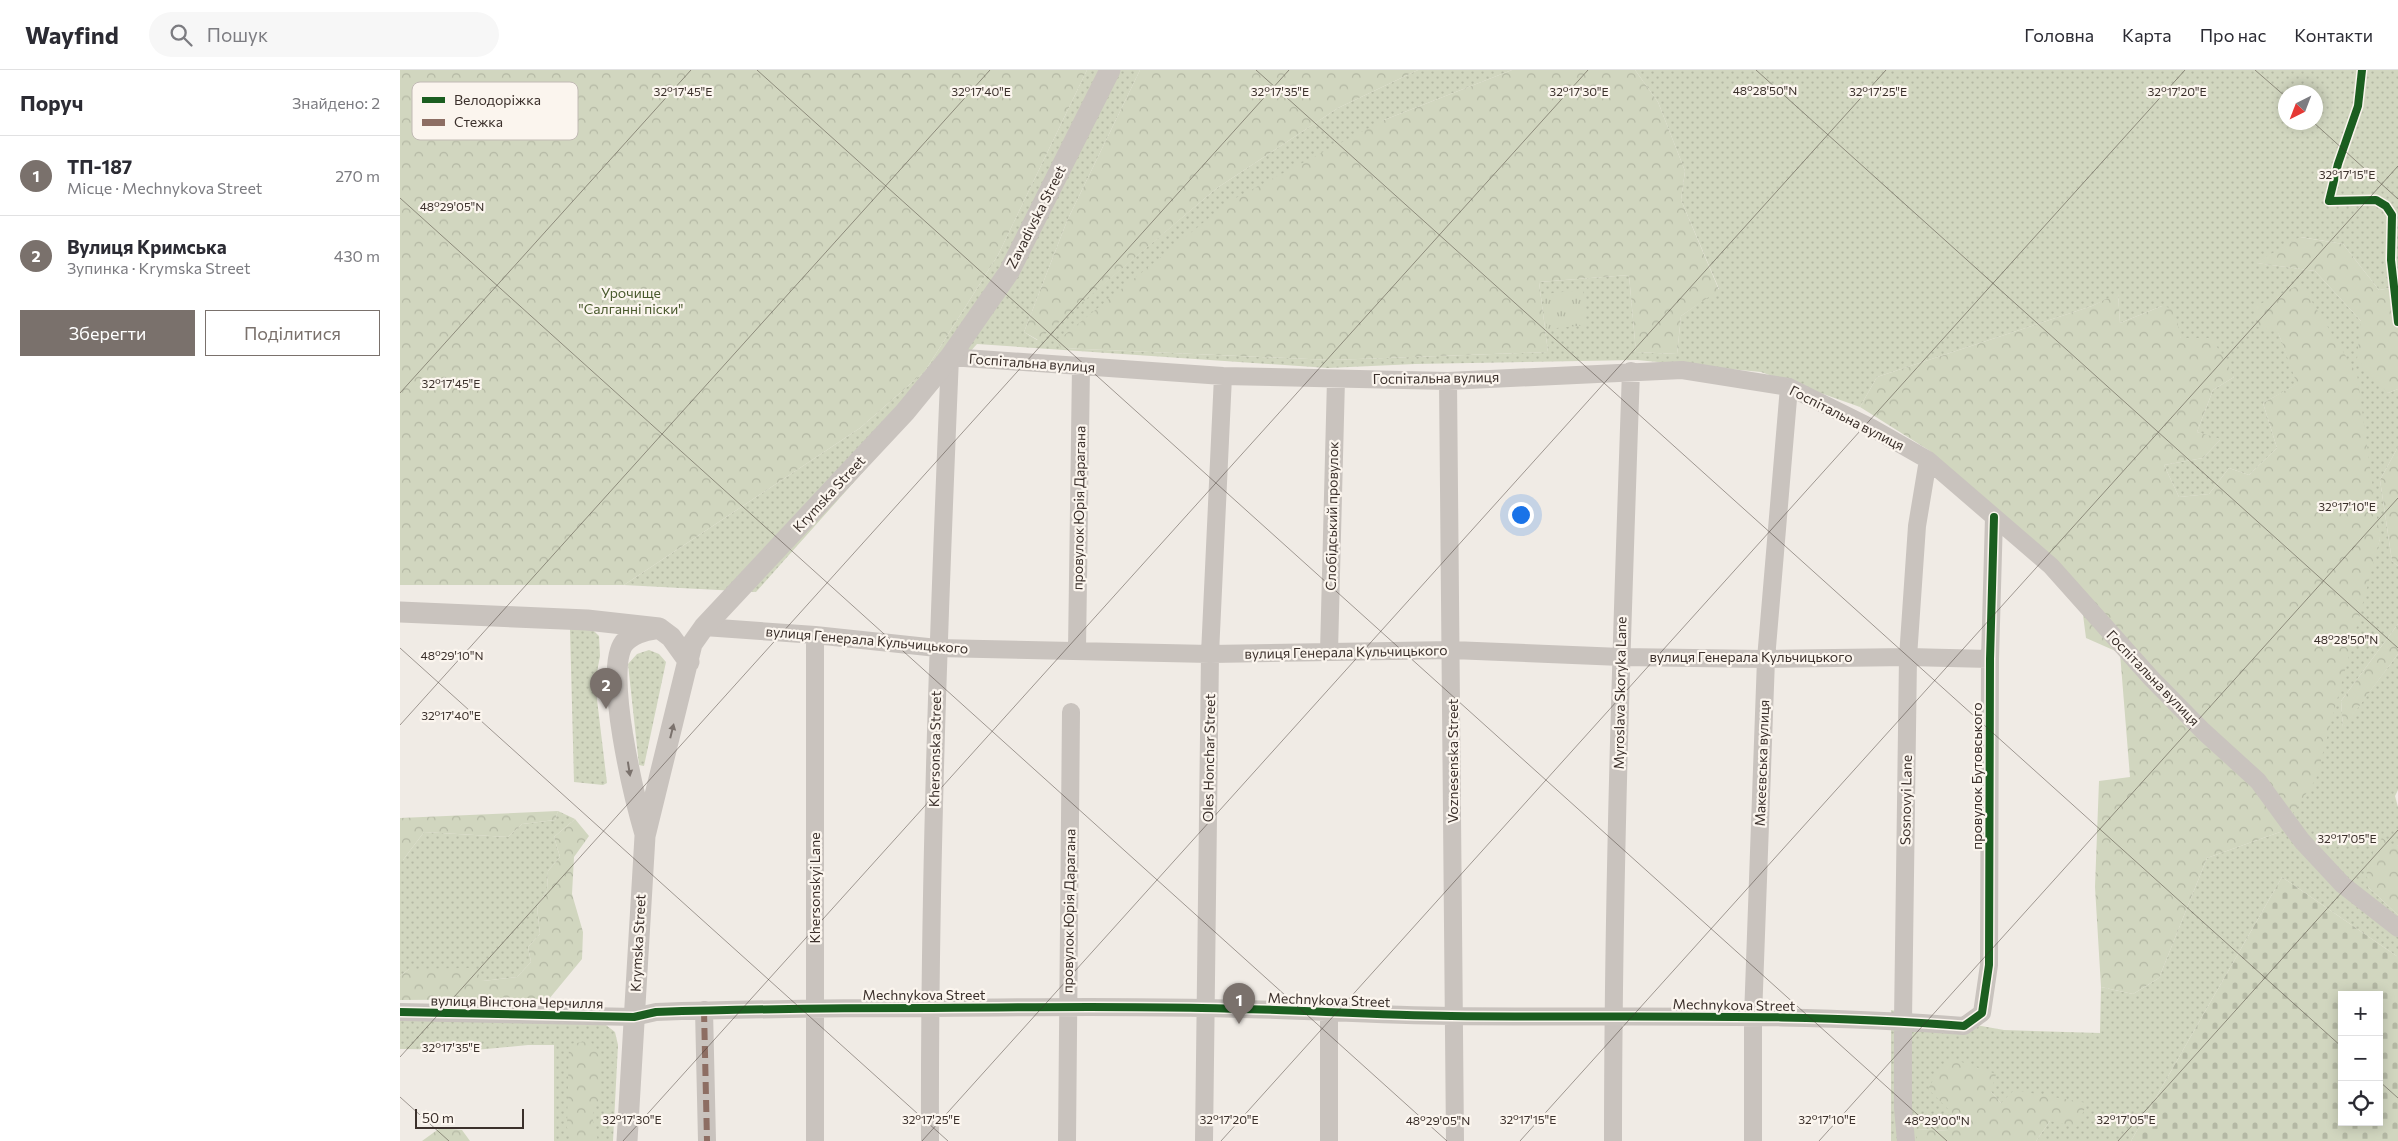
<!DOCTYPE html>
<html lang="uk">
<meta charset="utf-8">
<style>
body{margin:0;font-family:Commissioner,sans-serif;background:#f7f7f7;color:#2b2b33}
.controls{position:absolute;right:15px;bottom:15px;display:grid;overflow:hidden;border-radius:0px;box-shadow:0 2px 12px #0003}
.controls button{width:45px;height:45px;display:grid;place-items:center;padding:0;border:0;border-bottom:1px solid #e1e1e2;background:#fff;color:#2b2b33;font:25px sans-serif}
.compass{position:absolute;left:1878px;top:15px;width:45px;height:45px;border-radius:50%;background:#fff;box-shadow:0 2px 12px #0003;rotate:222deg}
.scale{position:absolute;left:15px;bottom:12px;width:109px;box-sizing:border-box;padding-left:5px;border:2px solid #3b302b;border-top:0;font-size:14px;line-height:18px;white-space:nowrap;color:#3b302b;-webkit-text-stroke:4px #fbf5ee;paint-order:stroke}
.you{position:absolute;left:1120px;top:444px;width:18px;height:18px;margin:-12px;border:4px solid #fff;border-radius:50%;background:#1a73e8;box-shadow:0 0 0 8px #1a73e833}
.badge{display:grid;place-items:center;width:32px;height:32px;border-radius:50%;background:#7a716c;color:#fff;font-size:16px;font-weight:700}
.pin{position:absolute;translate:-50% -41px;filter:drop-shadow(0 1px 2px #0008)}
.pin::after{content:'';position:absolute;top:26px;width:18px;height:15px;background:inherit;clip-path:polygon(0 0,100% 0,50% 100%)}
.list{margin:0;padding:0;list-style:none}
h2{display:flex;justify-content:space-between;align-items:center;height:65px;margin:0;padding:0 20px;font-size:21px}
h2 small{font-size:16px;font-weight:400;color:#7c7c81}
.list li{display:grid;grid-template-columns:32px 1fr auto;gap:15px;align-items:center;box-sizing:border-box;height:80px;padding:0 20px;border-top:1px solid #e1e1e2}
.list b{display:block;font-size:19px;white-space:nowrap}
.list p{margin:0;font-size:16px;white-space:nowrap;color:#7c7c81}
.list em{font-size:16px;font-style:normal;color:#7c7c81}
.actions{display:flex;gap:10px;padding:15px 20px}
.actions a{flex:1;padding:11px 0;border:1px solid #7a716c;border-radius:0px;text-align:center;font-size:18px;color:#7a716c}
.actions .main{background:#7a716c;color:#fff}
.icon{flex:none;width:28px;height:28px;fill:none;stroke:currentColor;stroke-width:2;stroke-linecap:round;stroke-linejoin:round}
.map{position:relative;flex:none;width:1998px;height:1071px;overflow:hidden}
header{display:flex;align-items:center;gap:30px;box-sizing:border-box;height:70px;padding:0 25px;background:#fff;border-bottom:1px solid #e1e1e2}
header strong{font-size:24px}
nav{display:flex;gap:28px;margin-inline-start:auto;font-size:18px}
.search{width:350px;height:45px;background:#f7f7f7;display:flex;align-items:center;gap:12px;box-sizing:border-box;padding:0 18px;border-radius:28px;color:#7c7c81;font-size:19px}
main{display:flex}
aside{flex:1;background:#fff}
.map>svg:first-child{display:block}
</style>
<header>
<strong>Wayfind</strong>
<div class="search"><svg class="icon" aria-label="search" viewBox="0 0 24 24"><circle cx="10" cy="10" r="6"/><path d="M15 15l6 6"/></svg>Пошук</div>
<nav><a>Головна</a><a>Карта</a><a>Про нас</a><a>Контакти</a></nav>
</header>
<main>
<aside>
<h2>Поруч<small>Знайдено: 2</small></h2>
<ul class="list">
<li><span class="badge">1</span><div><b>ТП-187</b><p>Місце · Mechnykova Street</p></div><em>270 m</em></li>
<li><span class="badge">2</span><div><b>Вулиця Кримська</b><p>Зупинка · Krymska Street</p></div><em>430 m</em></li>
</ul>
<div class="actions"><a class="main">Зберегти</a><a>Поділитися</a></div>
</aside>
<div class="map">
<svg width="1998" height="1071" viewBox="0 0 1998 1071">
<defs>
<pattern id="grass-dots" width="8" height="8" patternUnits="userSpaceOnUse" patternTransform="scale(1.25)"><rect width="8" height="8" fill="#d1d6bf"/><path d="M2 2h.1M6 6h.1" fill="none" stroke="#b4b8a4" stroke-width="1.8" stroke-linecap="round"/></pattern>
<pattern id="forest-crowns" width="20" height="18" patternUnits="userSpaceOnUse" patternTransform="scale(1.25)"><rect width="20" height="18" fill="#d1d6bf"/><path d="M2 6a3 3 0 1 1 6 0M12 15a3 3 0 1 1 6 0" fill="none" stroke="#b4b8a4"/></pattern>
<pattern id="cemetery-stones" width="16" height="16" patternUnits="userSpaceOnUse" patternTransform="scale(1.25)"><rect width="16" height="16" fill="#d1d6bf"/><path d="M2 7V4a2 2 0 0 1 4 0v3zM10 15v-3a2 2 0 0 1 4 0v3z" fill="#b4b8a4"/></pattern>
<pattern id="park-tufts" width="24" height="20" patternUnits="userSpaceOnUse" patternTransform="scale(1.25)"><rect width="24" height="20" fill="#d1d6bf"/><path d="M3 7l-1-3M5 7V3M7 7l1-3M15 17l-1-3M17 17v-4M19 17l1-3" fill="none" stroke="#b4b8a4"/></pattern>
</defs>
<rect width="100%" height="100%" fill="#f0ebe5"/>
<path fill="url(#grass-dots)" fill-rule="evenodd" d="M 687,0 L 740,0 L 667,151 L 624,262 L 637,270 L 817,118 L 938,38 L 1018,0 L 1112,0 L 984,50 L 661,278 L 931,290 L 1148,282 L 1139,212 L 1229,205 L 1236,282 L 1277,284 L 1281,246 L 1319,219 L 1281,130 L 1285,101 L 1258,32 L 1235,0 L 1998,0 L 1998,217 L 1979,220 L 1943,174 L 1901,167 L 1857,193 L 1915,201 L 1961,251 L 1988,323 L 1998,319 L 1998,377 L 1980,410 L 1992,491 L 1998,496 L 1998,554 L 1941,631 L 1943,657 L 1998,584 L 1998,720 L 1995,726 L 1998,737 L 1998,775 L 1968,817 L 1998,845 L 1998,887 L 1882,807 L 1731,1071 L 1636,1071 L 1650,1051 L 1601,1033 L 1591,1022 L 1548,1039 L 1548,1061 L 1517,1059 L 1517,1071 L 1491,1071 L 1491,940 L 1604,960 L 1700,963 L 1701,917 L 1733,924 L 1759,908 L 1807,788 L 1880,762 L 1980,469 L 1878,262 L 1898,314 L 1863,333 L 1877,378 L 1849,405 L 1829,398 L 1809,424 L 1779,427 L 1764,395 L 1803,388 L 1820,370 L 1797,362 L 1813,320 L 1834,307 L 1781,268 L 1762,236 L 1720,253 L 1718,224 L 1692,236 L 1477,307 L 1460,337 L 1361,302 L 1237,290 L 1015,294 L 928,298 L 577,274 L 356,522 L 224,515 L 460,358 L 525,301 L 598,185 ZM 1886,22 L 1916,22 L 1916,52 L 1886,52 Z
M 170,559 L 193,560 L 199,566 L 200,586 L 195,613 L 207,713 L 203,715 L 174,712 Z
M 249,580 L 259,584 L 266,592 L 244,696 L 239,695 L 228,594 L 237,584 Z
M 158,741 L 175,749 L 154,767 L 160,787 L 148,801 L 147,821 L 137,837 L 140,864 L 128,877 L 131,892 L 117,907 L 83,911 L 9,899 L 0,906 L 0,790 L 3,790 L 24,762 L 108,767 L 122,754 L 155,750 Z
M 0,948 L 206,955 L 215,962 L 218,975 L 213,1071 L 154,1071 L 154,975 L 128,975 L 75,980 L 0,979 Z"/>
<path fill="url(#forest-crowns)" d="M 0,0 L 687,0 L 598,185 L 525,301 L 460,358 L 224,515 L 0,515 Z
M 740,0 L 1018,0 L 938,38 L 817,118 L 638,270 L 624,262 L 667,151 Z
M 1112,0 L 1235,0 L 1258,32 L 1285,101 L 1281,130 L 1319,220 L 1281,246 L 1277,284 L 1236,282 L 1229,205 L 1139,212 L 1148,282 L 931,290 L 661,278 L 657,271 L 830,131 L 984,50 Z
M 1900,167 L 1943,174 L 1979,220 L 1998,217 L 1998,319 L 1988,323 L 1957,289 L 1961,251 L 1915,201 L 1856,193 Z
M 1901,214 L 1957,304 L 1980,469 L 1916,709 L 1880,762 L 1807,788 L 1759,908 L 1733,924 L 1701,917 L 1695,817 L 1699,711 L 1730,707 L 1720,583 L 1686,568 L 1682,537 L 1530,381 L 1460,337 L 1477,307 L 1692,236 L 1718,223 L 1720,253 L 1762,236 L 1774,239 L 1781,268 L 1812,268 L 1834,307 L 1813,320 L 1797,362 L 1821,369 L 1803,388 L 1764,395 L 1779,427 L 1809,424 L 1829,398 L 1849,405 L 1877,378 L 1863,333 L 1897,314 L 1878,262 L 1856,256 L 1856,236 Z
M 1998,377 L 1998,496 L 1992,491 L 1980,410 Z
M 1998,554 L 1998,584 L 1943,658 L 1941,631 Z
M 158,741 L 155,750 L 122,754 L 108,767 L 24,762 L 3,790 L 0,790 L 0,748 Z
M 175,749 L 189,766 L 174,787 L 172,824 L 183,862 L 182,889 L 149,929 L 0,930 L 0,906 L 9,899 L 74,898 L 83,911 L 117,907 L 131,892 L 128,877 L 140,864 L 137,837 L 147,821 L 148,801 L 160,787 L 154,767 Z
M 1982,768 L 1996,777 L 1998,775 L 1998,845 L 1968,817 L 1966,794 Z
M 190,971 L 199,981 L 200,1027 L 192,1046 L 198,1071 L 173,1071 L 167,1058 L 169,974 Z
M 1553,989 L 1596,1004 L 1591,1022 L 1601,1033 L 1614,1020 L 1687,1033 L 1677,1057 L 1650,1051 L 1636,1071 L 1517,1071 L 1517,1059 L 1548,1061 L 1548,1039 L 1528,1019 L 1540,998 Z
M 40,1058 L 62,1060 L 70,1071 L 22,1071 Z"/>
<path fill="url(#cemetery-stones)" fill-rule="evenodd" d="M 1882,807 L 1998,887 L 1998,1071 L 1731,1071 ZM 1942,925 L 1979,925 L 1979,1052 L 1942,1052 Z"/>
<path fill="url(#park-tufts)" d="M 1183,220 L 1186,255 L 1147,259 L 1143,224 Z"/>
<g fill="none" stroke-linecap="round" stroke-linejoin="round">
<path stroke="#c9c3be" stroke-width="18" d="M 1048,311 L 1055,1071
M 304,557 L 415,565 L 537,578 L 810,584 L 1052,580 L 1221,587 L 1366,589 L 1508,587 L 1590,589
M 415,565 L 415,1071
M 677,580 L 681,296
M 929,582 L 936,309
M 304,940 L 307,1071
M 0,942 L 234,947 L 256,942 C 348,939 440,938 532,938 C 622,937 712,936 802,938 C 885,939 968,945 1051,946 C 1222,948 1394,942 1564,956 L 1582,943 L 1589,895 L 1590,589 L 1594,447
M 929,944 L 929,1071
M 530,1071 C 529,810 539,548 550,287 L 823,306 L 1048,311 L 1282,300 L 1389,317 L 1472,358 L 1528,390 L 1651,496 L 1751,608 L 1803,661 L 1858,711 L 1902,771 L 1943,815 L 1998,858
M 667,1071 L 671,642
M 804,1071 L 810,584 L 823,306
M 1213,1071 C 1213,814 1222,558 1231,301
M 1353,1071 L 1353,947 L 1366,589 L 1389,317
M 1506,1071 L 1503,1038 L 1503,951 L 1508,587 L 1517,456 L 1528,390"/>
<path stroke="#c9c3be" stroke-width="21" d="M 0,542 L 187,550 L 259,558 L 271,567 L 289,592
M 245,764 C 235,730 203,601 224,573 C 231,565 244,560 255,559
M 227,1071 L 245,766 L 292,574 L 304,557 L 505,342 L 550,287 L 609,202 L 710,0"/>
<path stroke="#8d6e63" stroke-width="6" stroke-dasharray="12 6" stroke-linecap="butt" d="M 304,940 L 307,1071"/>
<defs>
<path id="cycleway" d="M 1962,0 L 1958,36 L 1938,94 L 1929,131 L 1976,130 L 1986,136 L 1992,145 L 1991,190 L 1998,252
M 0,942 L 234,947 L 256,942 C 348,939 440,938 532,938 C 622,937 712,936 802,938 C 885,939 968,945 1051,946 C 1222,948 1394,942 1564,956 L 1582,943 L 1589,895 L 1590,589 L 1594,447"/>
</defs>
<use href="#cycleway" stroke="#fbf5ee" stroke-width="11"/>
<use href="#cycleway" stroke="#1b5e20" stroke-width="8"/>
</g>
<defs><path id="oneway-solid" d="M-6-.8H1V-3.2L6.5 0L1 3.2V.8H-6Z" transform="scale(1.25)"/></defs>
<g fill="#7b726d">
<use href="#oneway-solid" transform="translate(272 661) rotate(-76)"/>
<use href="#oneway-solid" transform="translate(229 699) rotate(81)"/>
</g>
<path fill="none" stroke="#3b302b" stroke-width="1" stroke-opacity="0.45" d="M 357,0 L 1547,1071M 856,0 L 1942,977M 1356,0 L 1998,578M 1855,0 L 1886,27M 1913,52 L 1998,129M 0,128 L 1047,1071M 0,323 L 291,0M 0,578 L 548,1071M 0,655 L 590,0M 0,987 L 889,0M 1979,1011 L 1998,1028M 0,1027 L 49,1071M 223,1071 L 1188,0M 522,1071 L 1486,0M 821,1071 L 1785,0M 1120,1071 L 1998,96M 1419,1071 L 1998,428M 1718,1071 L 1998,760"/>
<g text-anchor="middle" stroke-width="4.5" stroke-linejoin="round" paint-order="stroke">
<g font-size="14" fill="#3b302b" stroke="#fbf5ee">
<text transform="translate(636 147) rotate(-63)" y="5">Zavadivska Street</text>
<text transform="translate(632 293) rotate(4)" y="5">Госпітальна вулиця</text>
<text transform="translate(1036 308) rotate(-1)" y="5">Госпітальна вулиця</text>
<text transform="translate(1447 348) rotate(27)" y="5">Госпітальна вулиця</text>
<text transform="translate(429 424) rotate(-47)" y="5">Krymska Street</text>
<text transform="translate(679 438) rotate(-89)" y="5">провулок Юрія Дарагана</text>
<text transform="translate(932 446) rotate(-89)" y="5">Слобідський провулок</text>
<text transform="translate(467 570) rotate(5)" y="5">вулиця Генерала Кульчицького</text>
<text transform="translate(946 582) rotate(-1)" y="5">вулиця Генерала Кульчицького</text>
<text x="1351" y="592">вулиця Генерала Кульчицького</text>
<text transform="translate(1753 608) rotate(46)" y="5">Госпітальна вулиця</text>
<text transform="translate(1220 623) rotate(-89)" y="5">Myroslava Skoryka Lane</text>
<text transform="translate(535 679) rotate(-89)" y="5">Khersonska Street</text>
<text transform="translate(809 688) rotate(-89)" y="5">Oles Honchar Street</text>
<text transform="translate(1053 691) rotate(-90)" y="5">Voznesenska Street</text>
<text transform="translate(1362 693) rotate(-88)" y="5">Макеєвська вулиця</text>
<text transform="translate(1577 706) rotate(-90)" y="5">провулок Бутовського</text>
<text transform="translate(1506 730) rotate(-89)" y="5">Sosnovyi Lane</text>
<text transform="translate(415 818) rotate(-90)" y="5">Khersonskyi Lane</text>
<text transform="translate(669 841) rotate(-89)" y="5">провулок Юрія Дарагана</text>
<text transform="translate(238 873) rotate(-87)" y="5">Krymska Street</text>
<text x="524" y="930">Mechnykova Street</text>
<text transform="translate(929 930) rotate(2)" y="5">Mechnykova Street</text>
<text transform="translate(117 932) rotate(1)" y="5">вулиця Вінстона Черчилля</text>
<text transform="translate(1334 935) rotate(1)" y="5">Mechnykova Street</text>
</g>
<g font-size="14" fill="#4a5a2e" stroke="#fbf5ee">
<text x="231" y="228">Урочище<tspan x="231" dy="16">"Салганні піски"</tspan></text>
</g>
</g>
<rect x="12" y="12" width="166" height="58" rx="8" fill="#fbf5ee" stroke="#c1bab4" stroke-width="1"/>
<rect x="22" y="27" width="23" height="6" fill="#1b5e20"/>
<rect x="22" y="49" width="23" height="7" fill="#8d6e63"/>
<g font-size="14" fill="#3b302b">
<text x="54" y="35">Велодоріжка</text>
<text x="54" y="57">Стежка</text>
</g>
<g font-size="12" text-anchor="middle" fill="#3b302b" stroke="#fbf5ee" stroke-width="4.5" stroke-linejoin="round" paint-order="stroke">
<text x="1365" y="25">48°28'50"N</text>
<text x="283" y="26">32°17'45"E</text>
<text x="581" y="26">32°17'40"E</text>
<text x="880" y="26">32°17'35"E</text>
<text x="1179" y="26">32°17'30"E</text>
<text x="1478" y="26">32°17'25"E</text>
<text x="1777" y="26">32°17'20"E</text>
<text x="1947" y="109">32°17'15"E</text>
<text x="52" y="141">48°29'05"N</text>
<text x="51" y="318">32°17'45"E</text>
<text x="1947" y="441">32°17'10"E</text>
<text x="1946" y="574">48°28'50"N</text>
<text x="52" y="590">48°29'10"N</text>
<text x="51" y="650">32°17'40"E</text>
<text x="1947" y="773">32°17'05"E</text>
<text x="51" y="982">32°17'35"E</text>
<text x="232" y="1054">32°17'30"E</text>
<text x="531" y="1054">32°17'25"E</text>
<text x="829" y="1054">32°17'20"E</text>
<text x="1128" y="1054">32°17'15"E</text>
<text x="1427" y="1054">32°17'10"E</text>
<text x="1726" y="1054">32°17'05"E</text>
<text x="1038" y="1055">48°29'05"N</text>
<text x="1537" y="1055">48°29'00"N</text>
</g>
</svg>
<div class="controls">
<button>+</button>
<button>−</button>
<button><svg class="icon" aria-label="locate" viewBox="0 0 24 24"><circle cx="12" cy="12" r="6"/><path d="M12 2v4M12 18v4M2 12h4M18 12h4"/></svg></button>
</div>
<svg class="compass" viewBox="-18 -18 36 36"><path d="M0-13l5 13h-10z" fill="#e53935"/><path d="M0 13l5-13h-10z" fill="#7c7c81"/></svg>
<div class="scale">50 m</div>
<div class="you"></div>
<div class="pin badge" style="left:839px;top:954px">1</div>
<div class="pin badge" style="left:206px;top:639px">2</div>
</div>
</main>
